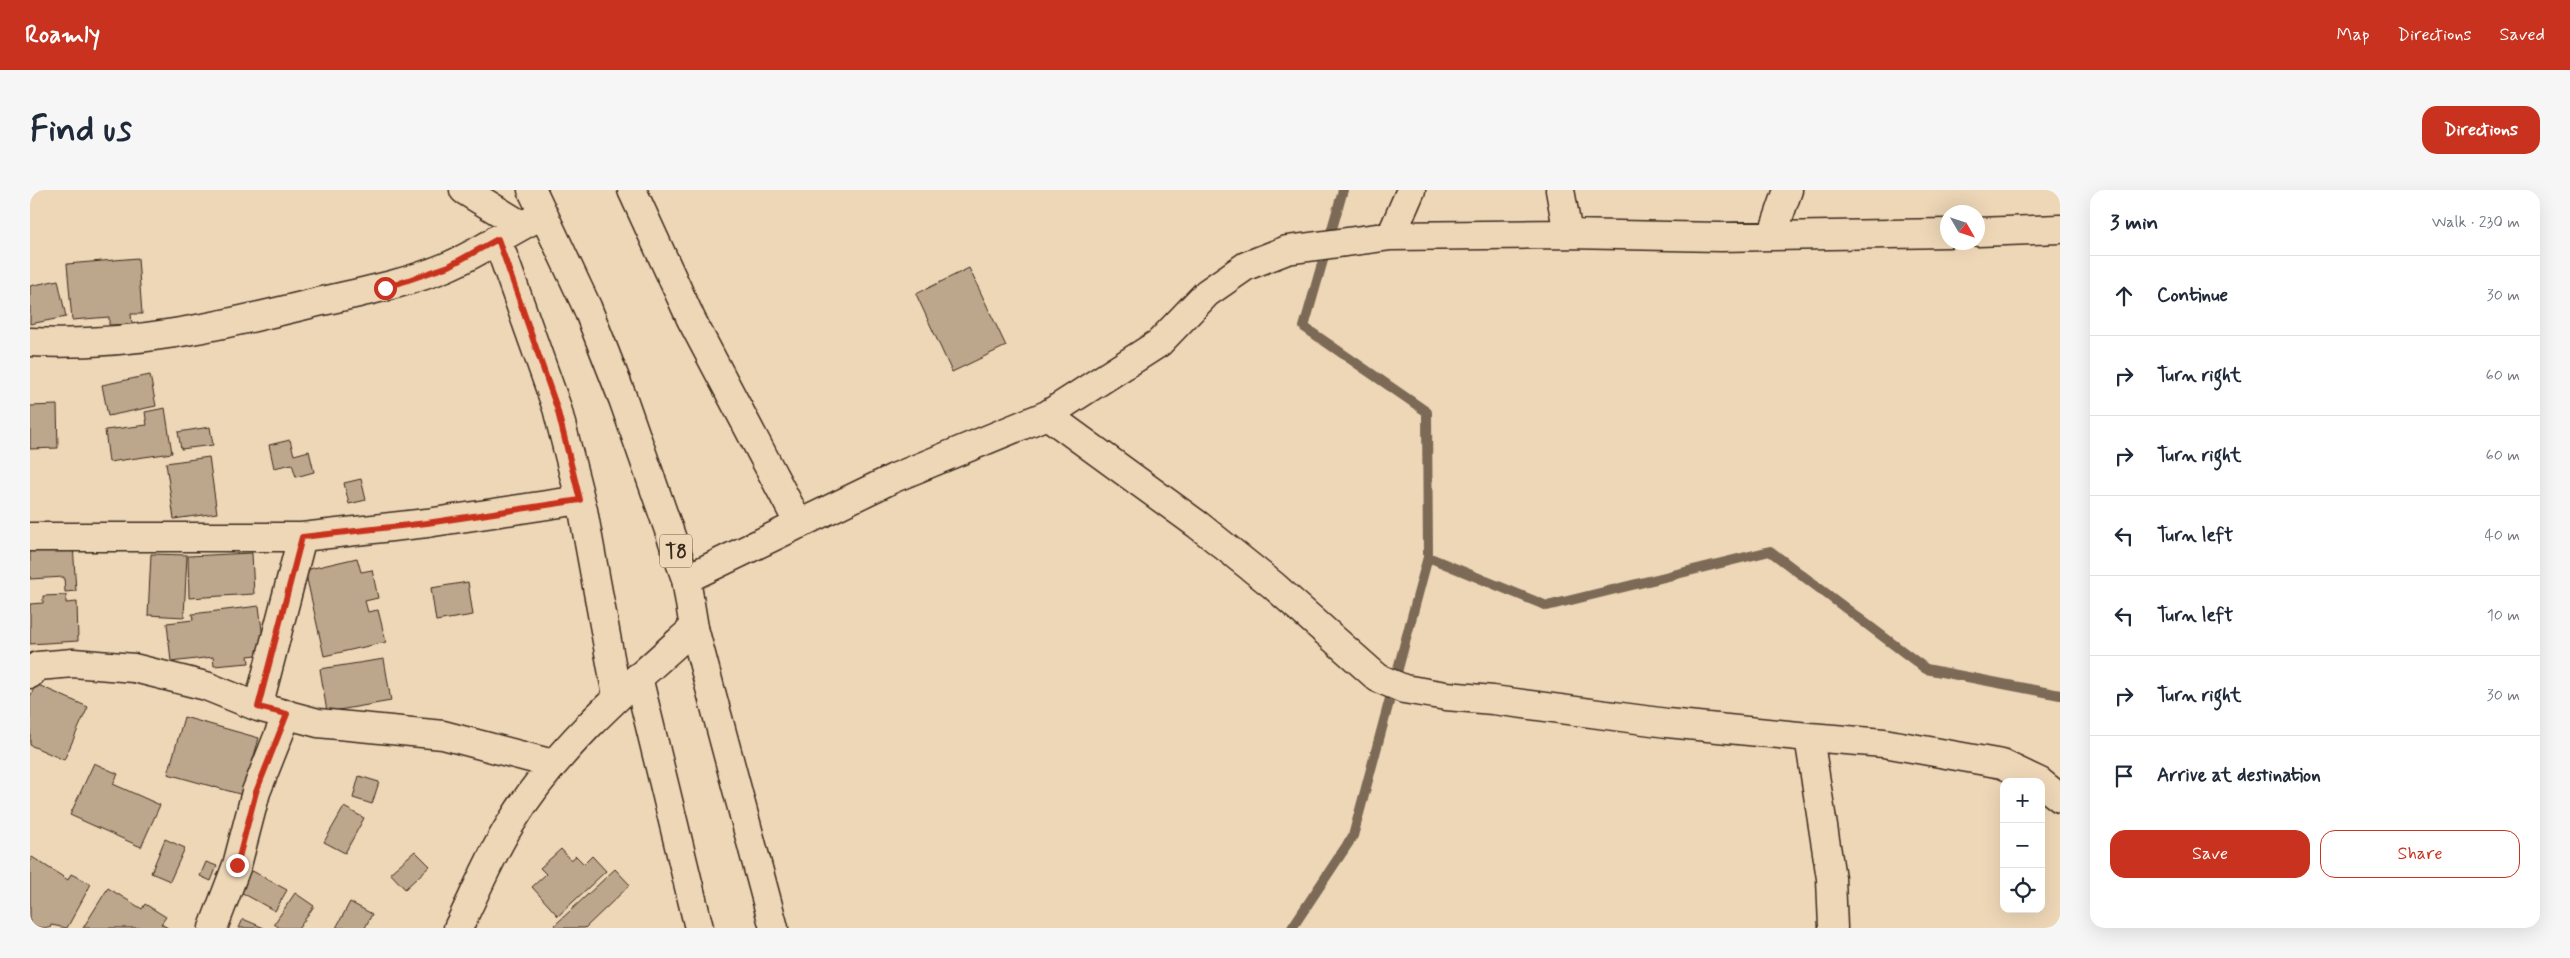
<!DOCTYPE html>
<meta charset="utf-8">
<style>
body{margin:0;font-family:Mynerve,sans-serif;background:#f6f6f7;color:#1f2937}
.controls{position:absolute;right:15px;bottom:15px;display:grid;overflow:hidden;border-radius:10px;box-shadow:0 5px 20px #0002}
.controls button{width:45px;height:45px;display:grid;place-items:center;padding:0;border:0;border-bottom:1px solid #e0e1e3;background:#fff;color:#1f2937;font:25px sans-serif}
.compass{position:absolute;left:1910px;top:15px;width:45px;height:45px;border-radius:50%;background:#fff;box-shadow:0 5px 20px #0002;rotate:129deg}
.stop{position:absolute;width:15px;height:15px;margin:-11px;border:4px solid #c8321e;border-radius:50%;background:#fff}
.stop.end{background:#c8321e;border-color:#fff;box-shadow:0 1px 5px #0008}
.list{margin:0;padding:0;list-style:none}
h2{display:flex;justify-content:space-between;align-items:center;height:65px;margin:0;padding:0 20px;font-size:21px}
h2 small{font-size:16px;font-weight:400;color:#747a83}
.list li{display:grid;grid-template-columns:32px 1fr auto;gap:15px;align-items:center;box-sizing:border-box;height:80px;padding:0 20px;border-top:1px solid #e0e1e3}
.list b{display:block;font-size:19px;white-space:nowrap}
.list em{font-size:16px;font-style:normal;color:#747a83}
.actions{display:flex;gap:10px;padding:15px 20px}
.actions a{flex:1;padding:11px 0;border:1px solid #c8321e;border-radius:15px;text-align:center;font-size:18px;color:#c8321e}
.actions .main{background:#c8321e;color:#fff}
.icon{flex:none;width:28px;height:28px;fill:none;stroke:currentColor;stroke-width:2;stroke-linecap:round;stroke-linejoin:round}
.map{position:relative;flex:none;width:2030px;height:738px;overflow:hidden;border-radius:15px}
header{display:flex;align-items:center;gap:30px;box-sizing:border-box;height:70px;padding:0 25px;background:#c8321e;color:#fff}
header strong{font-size:24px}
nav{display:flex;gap:28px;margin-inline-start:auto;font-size:18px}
.intro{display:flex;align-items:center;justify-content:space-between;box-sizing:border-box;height:120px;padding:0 30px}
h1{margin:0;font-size:35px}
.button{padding:12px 22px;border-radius:15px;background:#c8321e;color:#fff;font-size:18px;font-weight:700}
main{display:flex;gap:30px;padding:0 30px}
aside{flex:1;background:#fff;border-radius:15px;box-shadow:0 5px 20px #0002}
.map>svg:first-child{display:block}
</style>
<header>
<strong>Roamly</strong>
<nav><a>Map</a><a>Directions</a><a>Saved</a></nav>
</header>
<div class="intro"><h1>Find us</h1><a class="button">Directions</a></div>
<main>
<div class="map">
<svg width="2030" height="738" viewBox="0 0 2030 738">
<rect width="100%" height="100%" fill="#eed7b7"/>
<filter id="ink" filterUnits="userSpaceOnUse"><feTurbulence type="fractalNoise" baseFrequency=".02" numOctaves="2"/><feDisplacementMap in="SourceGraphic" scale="10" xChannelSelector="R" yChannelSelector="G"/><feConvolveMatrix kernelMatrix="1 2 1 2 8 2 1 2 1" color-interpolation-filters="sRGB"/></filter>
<g filter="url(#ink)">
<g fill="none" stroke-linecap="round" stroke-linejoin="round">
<path stroke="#7c6956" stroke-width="10" d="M 1313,0 L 1274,137 L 1397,222 L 1398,367 L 1517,416 L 1740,361 L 1896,479 L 2030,505
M 1262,738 L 1323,646 L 1398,367"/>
</g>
<path fill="#bca68c" stroke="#3b2a1e" d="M 108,68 L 112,124 L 101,124 L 102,134 L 79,135 L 79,127 L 42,130 L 37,74 Z
M 939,78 L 976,156 L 922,182 L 886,104 Z
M 28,90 L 36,127 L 0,134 L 0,96 Z
M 120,185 L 126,216 L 78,226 L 72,195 Z
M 27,215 L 28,258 L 0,259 L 0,216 Z
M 135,218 L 142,263 L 79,272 L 75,240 L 117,235 L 115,222 Z
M 180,237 L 183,255 L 151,259 L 148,242 Z
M 260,250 L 264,265 L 279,261 L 284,282 L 266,287 L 262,274 L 244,278 L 239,255 Z
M 179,267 L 187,323 L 144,329 L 136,273 Z
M 331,289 L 336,310 L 319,314 L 314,293 Z
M 43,354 L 46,401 L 35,402 L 34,387 L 0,389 L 0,357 Z
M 222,363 L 224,404 L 159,408 L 158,366 Z
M 121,364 L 157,365 L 154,427 L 118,425 Z
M 327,368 L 331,382 L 342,380 L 348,408 L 335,411 L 338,422 L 348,420 L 356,452 L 294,466 L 275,380 Z
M 438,392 L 443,425 L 406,431 L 401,398 Z
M 36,405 L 36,413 L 47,412 L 48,451 L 0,454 L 0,414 L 13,413 L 13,406 Z
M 229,416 L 235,464 L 218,466 L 219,473 L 184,476 L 183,467 L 141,472 L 137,433 L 163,430 L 162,424 Z
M 354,469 L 361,511 L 297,522 L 290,479 Z
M 6,494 L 58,517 L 34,570 L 0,555 L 0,507 Z
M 154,527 L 229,548 L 213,605 L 138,584 Z
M 64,573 L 88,584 L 83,594 L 130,615 L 111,657 L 40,625 Z
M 329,586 L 349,592 L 342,614 L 323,608 Z
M 314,617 L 334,628 L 315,663 L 294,652 Z
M 135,649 L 155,658 L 140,691 L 121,683 Z
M 531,659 L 541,670 L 546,666 L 554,674 L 562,666 L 576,681 L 528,726 L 502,697 L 516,684 L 510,678 Z
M 385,661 L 400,676 L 375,699 L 360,683 Z
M 2,667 L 38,690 L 41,684 L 61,694 L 37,738 L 21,735 L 20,738 L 0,737 L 0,671 Z
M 176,672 L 187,676 L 181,691 L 170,686 Z
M 217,678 L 257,700 L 245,721 L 205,699 Z
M 585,679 L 600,695 L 555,738 L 528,738 L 525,735 Z
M 78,698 L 112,719 L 115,714 L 136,727 L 131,734 L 138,738 L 53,738 Z
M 265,703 L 284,716 L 269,738 L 250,738 L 244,734 Z
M 320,712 L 342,724 L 335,738 L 306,738 Z
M 213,729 L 234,738 L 209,738 Z"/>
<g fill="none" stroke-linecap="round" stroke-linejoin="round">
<defs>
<path id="minor" d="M 434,0 L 491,35
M 602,0 L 661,129 L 769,334
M 1530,0 L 1538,44
M 1948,42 L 2030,39
M 1361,46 L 1381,0
M 1742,46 L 1758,0
M 467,49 L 527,218 L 553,320 L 587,506
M 0,152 C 101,157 191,136 288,112 C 332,102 375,94 416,77 C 450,63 480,40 513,25
M 1017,225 L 1168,335 L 1243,395 L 1348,488 L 1374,499 L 1416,506 L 1463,510 L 1637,533 L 1779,547 L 1801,688 L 1803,738
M 0,347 L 272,347 L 397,333 L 550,310
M 656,389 L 864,288 L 1017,225 L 1129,153 L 1177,103 L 1216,76 L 1257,60 L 1361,46 L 1538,44 L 1690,47 L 1918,43
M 0,484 L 8,476 L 43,473 L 104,478 L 176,496 L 228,517 L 288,533 L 413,545 L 523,574
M 608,487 L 669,738
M 228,517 L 272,347
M 1779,547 L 1854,553 L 1972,574 L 2010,592
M 2011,593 L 2030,608
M 183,738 L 207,675 L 226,602 L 257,524
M 428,738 C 445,704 460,666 481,633 C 527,557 598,497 664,438"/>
<path id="trunk" d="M 502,0 L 557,117 L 593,209 L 656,389 L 664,438 L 744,738"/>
</defs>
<use href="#minor" stroke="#3b2a1e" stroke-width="31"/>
<use href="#trunk" stroke="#3b2a1e" stroke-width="31"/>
<use href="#minor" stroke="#eed7b7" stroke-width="28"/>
<use href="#trunk" stroke="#eed7b7" stroke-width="28"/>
</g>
</g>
<g fill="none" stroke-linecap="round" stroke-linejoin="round" filter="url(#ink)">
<path stroke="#c8321e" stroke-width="6" d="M 207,675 L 226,602 L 257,524 L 228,517 L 272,347 L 397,333 L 550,310 L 527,218 L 468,49 L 419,76 L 355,98"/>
</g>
<g text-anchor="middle" stroke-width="4" stroke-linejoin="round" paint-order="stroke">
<rect fill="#eed7b7" stroke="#715e4c" stroke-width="1" x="630" y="344.5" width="32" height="33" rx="4"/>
<g font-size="19" font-weight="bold" fill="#3b2a1e">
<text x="646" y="368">T8</text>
</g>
</g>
</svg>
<div class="controls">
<button>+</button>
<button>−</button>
<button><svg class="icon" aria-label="locate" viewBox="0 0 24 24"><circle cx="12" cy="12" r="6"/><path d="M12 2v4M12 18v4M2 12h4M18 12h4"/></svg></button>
</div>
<svg class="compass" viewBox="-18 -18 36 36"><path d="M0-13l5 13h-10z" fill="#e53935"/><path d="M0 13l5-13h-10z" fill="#747a83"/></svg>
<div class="stop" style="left:355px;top:98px"></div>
<div class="stop end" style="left:207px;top:675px"></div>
</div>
<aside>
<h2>3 min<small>Walk · 230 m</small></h2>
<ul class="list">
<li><svg class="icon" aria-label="ahead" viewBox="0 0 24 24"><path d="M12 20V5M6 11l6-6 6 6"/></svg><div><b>Continue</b></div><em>30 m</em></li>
<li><svg class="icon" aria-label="right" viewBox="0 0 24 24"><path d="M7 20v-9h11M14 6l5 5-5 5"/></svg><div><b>Turn right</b></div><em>60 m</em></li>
<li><svg class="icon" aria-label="right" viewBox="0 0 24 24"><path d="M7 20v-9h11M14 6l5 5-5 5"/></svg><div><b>Turn right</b></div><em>60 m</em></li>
<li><svg class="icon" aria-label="left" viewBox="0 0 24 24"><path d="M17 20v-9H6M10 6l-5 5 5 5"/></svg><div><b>Turn left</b></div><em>40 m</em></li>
<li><svg class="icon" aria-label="left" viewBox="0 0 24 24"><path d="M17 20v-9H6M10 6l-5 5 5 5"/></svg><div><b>Turn left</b></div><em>10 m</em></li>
<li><svg class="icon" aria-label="right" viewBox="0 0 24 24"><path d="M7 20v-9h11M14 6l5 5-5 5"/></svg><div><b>Turn right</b></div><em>30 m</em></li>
<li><svg class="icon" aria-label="arrive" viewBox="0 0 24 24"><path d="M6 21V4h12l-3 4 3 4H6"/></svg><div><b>Arrive at destination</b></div></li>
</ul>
<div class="actions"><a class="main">Save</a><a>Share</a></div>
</aside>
</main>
